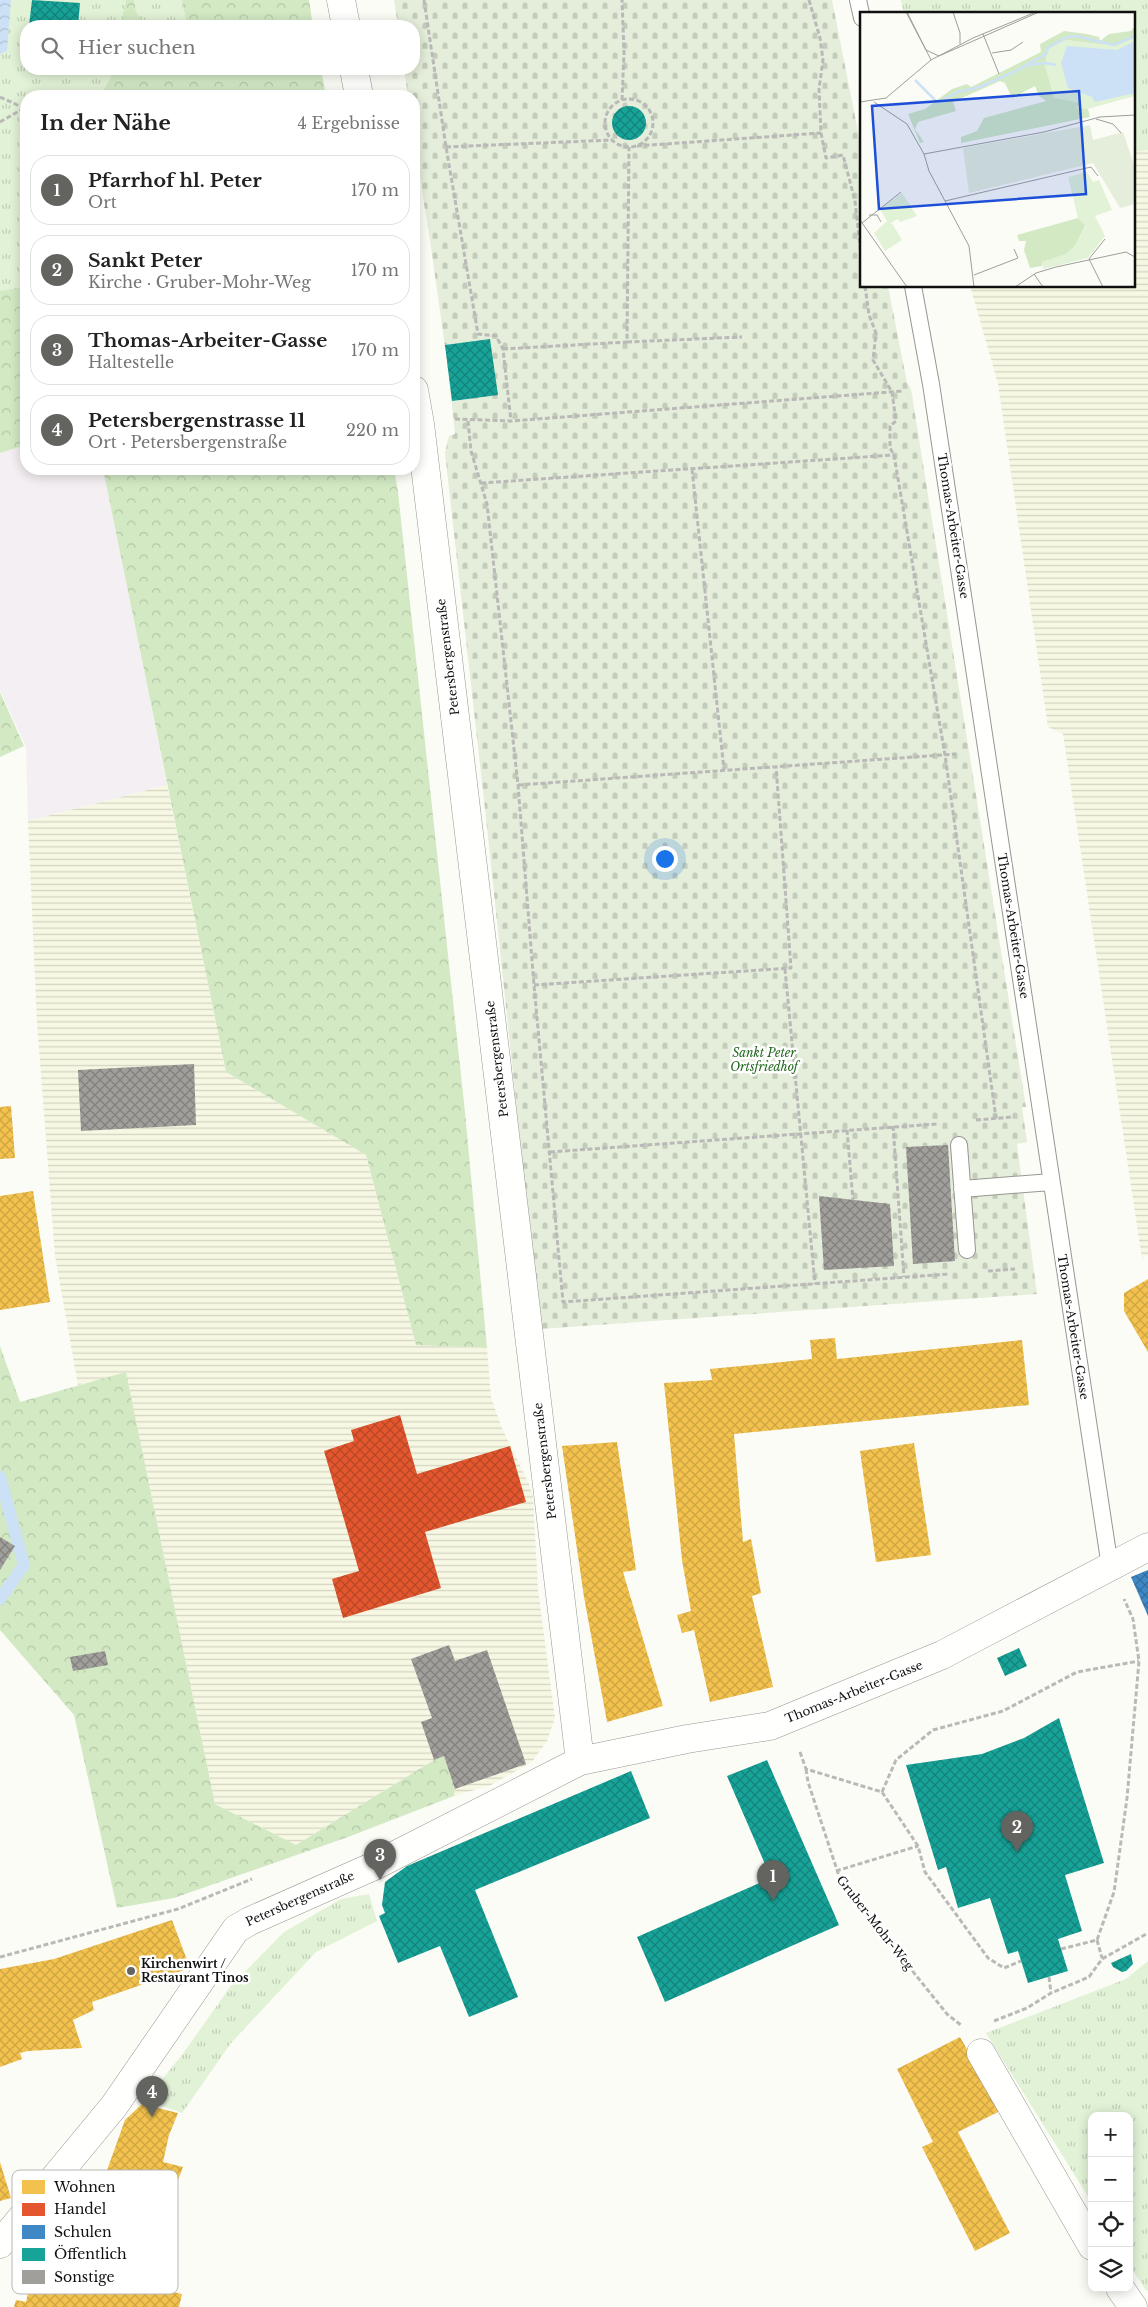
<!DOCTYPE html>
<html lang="de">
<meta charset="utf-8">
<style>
body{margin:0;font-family:"Libre Baskerville",serif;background:#f6f6f6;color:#222}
.controls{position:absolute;right:15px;bottom:15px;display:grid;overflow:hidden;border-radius:10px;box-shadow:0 2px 12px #0003}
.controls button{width:45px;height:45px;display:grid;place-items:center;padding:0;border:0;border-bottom:1px solid #e0e0e0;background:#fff;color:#222;font:25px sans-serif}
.you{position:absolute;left:664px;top:858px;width:18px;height:18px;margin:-12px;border:4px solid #fff;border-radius:50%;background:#1a73e8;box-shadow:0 0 0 8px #1a73e833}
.badge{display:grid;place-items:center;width:32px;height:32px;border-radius:50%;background:#636360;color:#fff;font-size:16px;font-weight:700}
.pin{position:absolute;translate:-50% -41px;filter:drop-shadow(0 1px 2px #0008)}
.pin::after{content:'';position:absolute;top:26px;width:18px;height:15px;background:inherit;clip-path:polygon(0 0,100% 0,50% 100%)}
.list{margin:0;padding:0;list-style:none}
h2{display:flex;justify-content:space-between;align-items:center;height:65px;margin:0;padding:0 20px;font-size:21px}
h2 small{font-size:16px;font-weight:400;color:#767676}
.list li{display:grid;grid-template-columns:32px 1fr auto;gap:15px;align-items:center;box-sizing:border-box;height:70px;margin:0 10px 10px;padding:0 10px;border:1px solid #e0e0e0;border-radius:20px}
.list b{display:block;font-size:19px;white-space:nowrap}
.list p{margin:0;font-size:16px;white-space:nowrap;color:#767676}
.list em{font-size:16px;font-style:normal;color:#767676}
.icon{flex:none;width:28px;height:28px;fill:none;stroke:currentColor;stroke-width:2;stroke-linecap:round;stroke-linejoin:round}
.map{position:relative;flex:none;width:1148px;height:2307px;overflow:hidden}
.search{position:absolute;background:#fff;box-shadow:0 2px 12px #0003;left:20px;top:20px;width:400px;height:55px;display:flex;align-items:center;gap:12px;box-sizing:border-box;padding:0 18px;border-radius:20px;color:#767676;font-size:19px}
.panel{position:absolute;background:#fff;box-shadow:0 2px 12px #0003;left:20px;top:90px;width:400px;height:385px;border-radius:20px}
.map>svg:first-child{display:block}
</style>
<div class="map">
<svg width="1148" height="2307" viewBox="0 0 1148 2307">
<defs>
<pattern id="farmland-rules" width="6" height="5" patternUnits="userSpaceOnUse" patternTransform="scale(1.25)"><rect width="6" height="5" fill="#f7f8e3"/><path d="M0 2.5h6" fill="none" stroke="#d3d4c2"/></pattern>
<pattern id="grass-tufts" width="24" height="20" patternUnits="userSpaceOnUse" patternTransform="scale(1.25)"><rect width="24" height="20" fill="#e2f2d6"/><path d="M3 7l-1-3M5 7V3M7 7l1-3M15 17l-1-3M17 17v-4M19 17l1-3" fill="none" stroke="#c1ceb7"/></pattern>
<pattern id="forest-crowns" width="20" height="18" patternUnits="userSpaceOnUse" patternTransform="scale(1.25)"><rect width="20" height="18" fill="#d2e9c4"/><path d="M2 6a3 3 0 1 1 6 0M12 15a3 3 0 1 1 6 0" fill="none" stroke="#b3c7a7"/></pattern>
<pattern id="cemetery-stones" width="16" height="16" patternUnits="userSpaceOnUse" patternTransform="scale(1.25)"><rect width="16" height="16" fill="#e5eeda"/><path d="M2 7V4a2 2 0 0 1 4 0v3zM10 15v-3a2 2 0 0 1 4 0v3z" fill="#c3cbba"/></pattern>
<pattern id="water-waves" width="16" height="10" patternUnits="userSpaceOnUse" patternTransform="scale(1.25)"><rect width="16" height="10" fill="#cce1f6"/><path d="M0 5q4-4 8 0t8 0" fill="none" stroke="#aec0d2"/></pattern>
<pattern id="homes-cross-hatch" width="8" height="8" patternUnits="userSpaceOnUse" patternTransform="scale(1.25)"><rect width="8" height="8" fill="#f2c14e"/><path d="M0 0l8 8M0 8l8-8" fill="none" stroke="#cea543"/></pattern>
<pattern id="shops-cross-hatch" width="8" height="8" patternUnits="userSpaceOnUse" patternTransform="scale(1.25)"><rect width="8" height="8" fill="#e4572e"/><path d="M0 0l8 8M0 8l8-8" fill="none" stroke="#b74726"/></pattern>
<pattern id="schools-cross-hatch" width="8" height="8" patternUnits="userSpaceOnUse" patternTransform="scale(1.25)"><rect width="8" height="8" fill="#3f88c5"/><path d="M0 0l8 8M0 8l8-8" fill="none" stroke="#336e9f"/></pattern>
<pattern id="public-cross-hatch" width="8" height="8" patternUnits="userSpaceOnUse" patternTransform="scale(1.25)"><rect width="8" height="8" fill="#17a398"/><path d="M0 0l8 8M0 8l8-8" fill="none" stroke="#13837b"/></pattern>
<pattern id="building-cross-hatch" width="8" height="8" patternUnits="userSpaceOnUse" patternTransform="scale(1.25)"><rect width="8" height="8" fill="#a09f9b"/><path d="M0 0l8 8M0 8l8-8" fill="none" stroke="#81807d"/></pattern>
</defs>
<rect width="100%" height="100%" fill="#fcfcf6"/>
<path fill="#f4eff2" d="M 26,445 L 26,469 L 103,469 L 167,785 L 28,821 L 26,747 L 0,690 L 0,453 Z"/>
<path fill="url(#farmland-rules)" d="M 1148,150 L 1148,1255 L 1142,1259 L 1063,734 L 1048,727 L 998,384 L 970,286 L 1134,286 L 1134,152 Z
M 167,785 L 226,1072 L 366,1155 L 416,1345 L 487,1348 L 491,1397 L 501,1426 L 529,1484 L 533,1497 L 538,1589 L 555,1718 L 547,1741 L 532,1762 L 491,1785 L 454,1796 L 455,1789 L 434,1760 L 296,1845 L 215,1804 L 126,1373 L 78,1385 L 55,1256 L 37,1023 L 28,821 Z"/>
<path fill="url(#grass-tufts)" d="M 0,0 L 126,0 L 120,26 L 26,26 L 26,69 L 115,69 L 100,96 L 26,96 L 26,286 L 0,291 Z
M 134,0 L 182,0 L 187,26 L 145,26 L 136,11 Z
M 901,0 L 1148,0 L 1148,150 L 1134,152 L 1134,14 L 904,14 Z
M 369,1894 L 377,1921 L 316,1952 L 231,2043 L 182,2113 L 145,2100 L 182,2055 L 230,1987 L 284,1932 L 341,1899 Z
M 1148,1961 L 1148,2290 L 1146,2291 L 1129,2264 L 1129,2116 L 1092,2116 L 1092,2203 L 986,2033 L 1126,1979 Z"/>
<path fill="url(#forest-crowns)" d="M 126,0 L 134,0 L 136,11 L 145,26 L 120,26 Z
M 182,0 L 309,0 L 313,26 L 187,26 Z
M 115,69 L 321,69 L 326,96 L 100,96 Z
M 26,286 L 26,445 L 0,453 L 0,291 Z
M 103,469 L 394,469 L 398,492 L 465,1112 L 487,1348 L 416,1345 L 366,1155 L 226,1072 Z
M 0,692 L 24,746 L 0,757 Z
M 0,1346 L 20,1402 L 126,1372 L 215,1804 L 296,1845 L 434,1760 L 444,1756 L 455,1789 L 454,1796 L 348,1837 L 174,1898 L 117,1908 L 74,1715 L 0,1630 Z"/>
<path fill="url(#cemetery-stones)" d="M 394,0 L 832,0 L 862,152 L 862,286 L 888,286 L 907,383 L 911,389 L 1026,1107 L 1022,1107 L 1027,1142 L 1017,1144 L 1037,1294 L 540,1329 L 487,827 L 445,453 L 449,436 L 455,434 C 449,369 439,305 430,240 C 422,192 414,145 414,96 L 408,96 L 404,69 L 414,69 L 414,26 L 398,26 Z"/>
<path fill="url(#water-waves)" d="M 0,0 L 11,0 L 7,51 L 0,54 Z"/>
<path fill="url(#homes-cross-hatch)" d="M 11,1106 L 15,1158 L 0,1159 L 0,1107 Z
M 33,1191 L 50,1302 L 0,1310 L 0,1196 Z
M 1148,1279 L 1148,1352 L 1124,1311 L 1124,1293 Z
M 835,1338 L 837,1359 L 1022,1340 L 1029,1405 L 734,1434 L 743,1542 L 751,1539 L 761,1593 L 752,1596 L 773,1687 L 710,1702 L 694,1630 L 682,1633 L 677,1615 L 691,1611 L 682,1560 L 664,1383 L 712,1380 L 710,1369 L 812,1359 L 810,1340 Z
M 617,1442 L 636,1570 L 623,1572 L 663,1706 L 607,1722 L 584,1597 L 562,1446 Z
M 914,1443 L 931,1555 L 876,1562 L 860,1451 Z
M 172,1920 L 190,1968 L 92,2002 L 94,2010 L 73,2020 L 82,2048 L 28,2051 L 20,2053 L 22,2059 L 0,2067 L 0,1969 L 54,1959 Z
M 960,2037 L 1002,2110 L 958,2132 L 1010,2233 L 975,2251 L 922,2147 L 933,2142 L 897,2069 Z
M 142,2104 L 178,2113 L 169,2135 L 163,2162 L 183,2167 L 138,2284 L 182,2294 L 179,2307 L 14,2307 L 16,2300 L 26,2302 L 37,2254 L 46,2256 L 53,2219 L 87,2226 L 125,2120 Z
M 0,2162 L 11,2198 L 0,2201 Z"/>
<path fill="url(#shops-cross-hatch)" d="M 400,1415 L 417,1474 L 510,1446 L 526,1502 L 425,1532 L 441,1588 L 343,1618 L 332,1579 L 359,1571 L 324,1451 L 354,1441 L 351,1430 Z"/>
<path fill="url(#schools-cross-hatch)" d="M 1148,1570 L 1148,1616 L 1131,1577 Z"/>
<path fill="url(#public-cross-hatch)" d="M 32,0 L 80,3 L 78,26 L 29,26 Z
M612 123a17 17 0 1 1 34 0a17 17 0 1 1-34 0Z
M 490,339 L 498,395 L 452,401 L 445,345 Z
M 1019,1648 L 1027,1666 L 1005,1676 L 997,1658 Z
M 1059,1718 L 1104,1863 L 1065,1875 L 1082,1931 L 1058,1939 L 1068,1971 L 1028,1983 L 1018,1951 L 1008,1954 L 990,1898 L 958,1908 L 946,1867 L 938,1870 L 906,1765 L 982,1754 L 1024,1738 Z
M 767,1760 L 839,1925 L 665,2002 L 637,1937 L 771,1878 L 727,1776 Z
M 631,1771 L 650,1818 L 475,1890 L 518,1997 L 469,2017 L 440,1946 L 398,1963 L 379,1916 L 385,1913 L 382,1905 L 385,1882 L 407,1866 Z
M 1131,1954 L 1133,1964 L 1126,1971 L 1122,1972 L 1113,1967 L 1111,1963 Z"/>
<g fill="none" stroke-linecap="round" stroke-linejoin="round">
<path stroke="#cce1f6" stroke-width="12" d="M 0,1477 L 24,1565 L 0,1599"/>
</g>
<path fill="url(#building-cross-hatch)" d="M 194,1064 L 196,1125 L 81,1131 L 78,1070 Z
M 948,1145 L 955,1261 L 913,1264 L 906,1147 Z
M 819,1196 L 890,1204 L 894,1266 L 824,1270 Z
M 0,1537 L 15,1546 L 0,1570 Z
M 449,1645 L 455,1661 L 487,1650 L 526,1764 L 455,1789 L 444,1756 L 434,1760 L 421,1722 L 432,1718 L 411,1659 Z
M 105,1651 L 108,1665 L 73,1671 L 70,1657 Z"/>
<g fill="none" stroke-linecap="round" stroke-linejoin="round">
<defs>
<path id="lane" d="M 858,0 L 862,18
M 913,286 L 931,384 L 1110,1567
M 959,1145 L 967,1250
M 962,1189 L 1051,1182"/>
<path id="street" d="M 341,0 L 346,26
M 354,69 L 359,96
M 580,1761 L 687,1739 L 770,1726 L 942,1655 L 1148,1547
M 981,2053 L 1092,2246
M 0,2244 L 114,2106 L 236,1929 L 250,1921 L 374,1866 L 580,1761 L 420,424 L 414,390
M 1120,2288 L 1133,2307"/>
</defs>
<use href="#lane" stroke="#969694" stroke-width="18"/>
<use href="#street" stroke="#969694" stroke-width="29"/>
<path stroke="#b9b9b8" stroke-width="3" stroke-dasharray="5 2.5" stroke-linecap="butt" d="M 424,0 L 446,147 L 478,334 L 496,336 L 503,349 L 511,421
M 809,0 L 820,38 L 823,60 L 819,89 L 821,133 L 826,158 L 843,155 L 855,201 L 862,264
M 0,97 L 24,108
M605 123a24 24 0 1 1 48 0a24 24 0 1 1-48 0Z
M 622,100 L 624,53 L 622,0
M 0,122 L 26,107
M 637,146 L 821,133
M 446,147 L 612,140
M 865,286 L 869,315 L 876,333 L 873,360 L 892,392 L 896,421 L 890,426 L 890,448 L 894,455 L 945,755 L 996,1118
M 627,342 L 742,337
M 503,349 L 627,342 L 629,147
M 455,419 L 511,421 L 903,391
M 468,421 L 471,451 L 487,504 L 518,785 L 534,985 L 563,1302 L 949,1274
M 692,469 L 724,770
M 481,483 L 894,455
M 518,785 L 956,754
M 785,969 L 815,1284
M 534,985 L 791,968 L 776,766
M 976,1120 L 1012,1117
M 893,1126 L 904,1277
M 847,1130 L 853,1200
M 550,1152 L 937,1124
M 988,1271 L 1015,1269
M 800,1752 L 806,1769 L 882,1792 L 918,1846 L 925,1872 L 988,1958 L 1004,1968 L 1021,1961
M 806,1769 L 808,1782 L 841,1882 L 947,2014 L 962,2026
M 882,1792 L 896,1760 L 933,1730 L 1003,1711 L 1077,1672 L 1139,1661
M 836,1871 L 918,1846
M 1097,1940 L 1102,1958
M 1061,1949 L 1097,1940 L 1114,1892 L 1127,1798 L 1139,1661 L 1133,1619 L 1124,1599
M 0,1957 L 178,1909 L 252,1879
M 1049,1977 L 1051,1993
M 994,2021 L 1027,2008 L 1051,1993 L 1089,1977 L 1102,1959 L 1148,1933"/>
<use href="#lane" stroke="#fffffe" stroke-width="16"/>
<use href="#street" stroke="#fffffe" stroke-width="28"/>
</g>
<circle fill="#636360" stroke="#fff" stroke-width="2" cx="131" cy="1971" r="5"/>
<g text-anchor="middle" stroke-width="5" stroke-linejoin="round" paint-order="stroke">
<g font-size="12" fill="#101010" stroke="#fff">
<text transform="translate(953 526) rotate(81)" y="4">Thomas-Arbeiter-Gasse</text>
<text transform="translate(448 657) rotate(-97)" y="4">Petersbergenstraße</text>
<text transform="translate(1013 926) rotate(81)" y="4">Thomas-Arbeiter-Gasse</text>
<text transform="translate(497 1059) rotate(-97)" y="4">Petersbergenstraße</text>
<text transform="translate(1073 1327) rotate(81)" y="4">Thomas-Arbeiter-Gasse</text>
<text transform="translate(545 1461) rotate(-97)" y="4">Petersbergenstraße</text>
<text transform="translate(854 1692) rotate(-22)" y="4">Thomas-Arbeiter-Gasse</text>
<text transform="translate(300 1899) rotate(-24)" y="4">Petersbergenstraße</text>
<text transform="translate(875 1923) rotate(52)" y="4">Gruber-Mohr-Weg</text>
</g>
<g font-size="12" font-style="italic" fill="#246820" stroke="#fff">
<text x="764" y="1057">Sankt Peter<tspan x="764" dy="14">Ortsfriedhof</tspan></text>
</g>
<g font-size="12" font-weight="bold" fill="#101010" stroke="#fff" text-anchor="start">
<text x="141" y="1968">Kirchenwirt /<tspan x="141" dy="14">Restaurant Tinos</tspan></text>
</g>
</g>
<g transform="translate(860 12)">
<rect width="275" height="275" fill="#fcfcf6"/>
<path d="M 275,26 L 275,84 L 224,98 L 216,97 L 218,90 L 194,87 L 185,53 L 188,37 L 206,28 L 254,34 ZM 227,160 L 233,170 L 239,168 L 252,198 L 235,204 L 245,224 L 228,246 L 183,257 L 182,250 L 206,242 L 215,234 L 225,215 L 218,206 L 208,165 ZM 42,181 L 57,204 L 40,210 L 38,207 L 29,212 L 32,211 L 42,228 L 25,239 L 14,221 L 27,209 L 20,197 Z" fill="#e2f2d6"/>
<path d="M 275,14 L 275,26 L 255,34 L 206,28 L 188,37 L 185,53 L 194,86 L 221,91 L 216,96 L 228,97 L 230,105 L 101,131 L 101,125 L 117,119 L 124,106 L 186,89 L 179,84 L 175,74 L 152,86 L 145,71 L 140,69 L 93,90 L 96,99 L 58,110 L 55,117 L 64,130 L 60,131 L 48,102 L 65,97 L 92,77 L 107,72 L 111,75 L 181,40 L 180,32 L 204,19 L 227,22 L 239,25 L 240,29 L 249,22 L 271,19 ZM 218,206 L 225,214 L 215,234 L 206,242 L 182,250 L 182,254 L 170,256 L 164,238 L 166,229 L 159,229 L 157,223 Z" fill="#d2e9c4"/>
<path d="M 230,113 L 233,128 L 263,120 L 275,156 L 275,192 L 260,196 L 233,151 L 109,181 L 103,136 Z" fill="#e5eeda"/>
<path d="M 275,29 L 275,81 L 235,90 L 232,85 L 208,76 L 201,51 L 207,34 L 257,38 Z" fill="#cce1f6"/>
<path fill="none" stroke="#cce1f6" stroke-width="2.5" d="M 167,53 L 186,51 L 196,53M 55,68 L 78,91 L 97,80 L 120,75 L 154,60 L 186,42 L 188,36 L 207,25 L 216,24 L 254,33 L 275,24"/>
<path fill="none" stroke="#9e9e9a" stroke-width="1" d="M 46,0 L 66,38 L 79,44 L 179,0M 47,0 L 71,48M 93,0 L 100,21 L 100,32M 123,22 L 139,62M 132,41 L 151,38 L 163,30M 0,90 L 26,86 L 71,48 L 113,26 L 176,0M 14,90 L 47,112 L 64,142 L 184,120 L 240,105 L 275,103M 236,107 L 253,112 L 261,121M 64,142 L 69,159 L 109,234 L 114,275M 85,189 L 231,155 L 238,164M 9,203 L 17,203 L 21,210M 0,208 L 47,275M 2,211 L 41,180M 229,247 L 243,275M 229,247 L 245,227M 174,262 L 183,275M 114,263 L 158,246 L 154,237M 155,275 L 176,261 L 196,255 L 266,240 L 275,245"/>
<path fill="#1d4ed8" fill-opacity="0.15" stroke="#1d4ed8" stroke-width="2.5" d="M 219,79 L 226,182 L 19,197 L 12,94 Z"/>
<rect width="275" height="275" fill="none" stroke="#101010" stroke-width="2.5"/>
</g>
<rect x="12" y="2170" width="166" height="124" rx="8" fill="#fff" stroke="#b7b7b7" stroke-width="1"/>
<rect x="22" y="2180" width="23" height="14" fill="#f2c14e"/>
<rect x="22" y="2203" width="23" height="13" fill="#e4572e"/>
<rect x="22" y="2225" width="23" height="14" fill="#3f88c5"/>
<rect x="22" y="2248" width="23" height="13" fill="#17a398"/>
<rect x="22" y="2270" width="23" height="14" fill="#a09f9b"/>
<g font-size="14" fill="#101010">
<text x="54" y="2192">Wohnen</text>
<text x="54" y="2214">Handel</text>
<text x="54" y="2237">Schulen</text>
<text x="54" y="2259">Öffentlich</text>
<text x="54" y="2282">Sonstige</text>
</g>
</svg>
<div class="controls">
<button>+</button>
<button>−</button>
<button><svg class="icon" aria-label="locate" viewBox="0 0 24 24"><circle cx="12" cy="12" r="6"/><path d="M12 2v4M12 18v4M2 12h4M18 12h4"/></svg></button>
<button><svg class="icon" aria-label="layers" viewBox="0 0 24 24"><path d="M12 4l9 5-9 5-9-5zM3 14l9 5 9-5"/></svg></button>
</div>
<div class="you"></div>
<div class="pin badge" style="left:773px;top:1901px">1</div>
<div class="pin badge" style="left:1017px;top:1852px">2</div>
<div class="pin badge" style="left:380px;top:1880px">3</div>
<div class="pin badge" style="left:152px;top:2117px">4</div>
<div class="search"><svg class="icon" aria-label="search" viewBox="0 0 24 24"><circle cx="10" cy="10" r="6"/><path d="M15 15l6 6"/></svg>Hier suchen</div>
<section class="panel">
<h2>In der Nähe<small>4 Ergebnisse</small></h2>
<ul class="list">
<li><span class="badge">1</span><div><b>Pfarrhof hl. Peter</b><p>Ort</p></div><em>170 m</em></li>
<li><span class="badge">2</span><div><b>Sankt Peter</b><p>Kirche · Gruber-Mohr-Weg</p></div><em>170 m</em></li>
<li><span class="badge">3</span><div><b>Thomas-Arbeiter-Gasse</b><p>Haltestelle</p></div><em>170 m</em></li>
<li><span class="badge">4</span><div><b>Petersbergenstrasse 11</b><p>Ort · Petersbergenstraße</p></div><em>220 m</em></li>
</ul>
</section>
</div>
